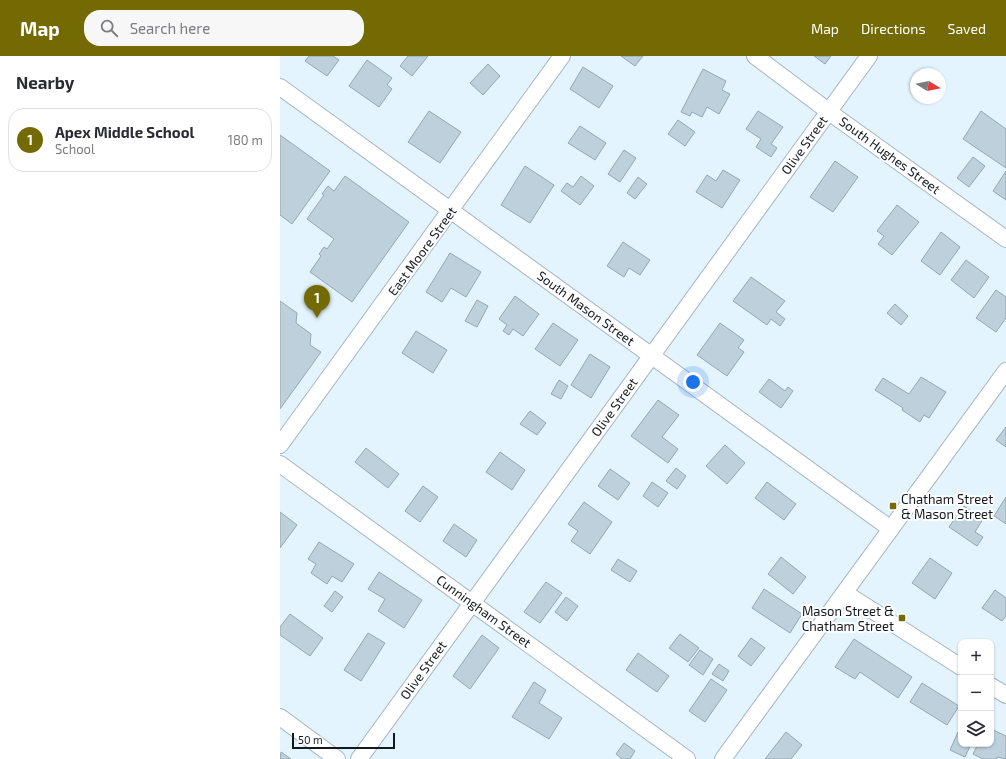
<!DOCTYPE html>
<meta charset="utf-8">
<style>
body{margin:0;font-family:"Exo 2",sans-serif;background:#f7f7f7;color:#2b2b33}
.controls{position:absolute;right:12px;bottom:12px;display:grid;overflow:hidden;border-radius:8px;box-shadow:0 1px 3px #0004}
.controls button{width:36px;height:36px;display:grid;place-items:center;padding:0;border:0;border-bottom:1px solid #e1e1e2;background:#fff;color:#2b2b33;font:20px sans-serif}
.compass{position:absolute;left:630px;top:12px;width:36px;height:36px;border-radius:50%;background:#fff;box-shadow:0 1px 3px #0004;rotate:100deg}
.scale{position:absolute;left:12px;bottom:10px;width:103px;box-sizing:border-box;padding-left:4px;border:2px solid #131a1f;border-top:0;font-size:11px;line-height:14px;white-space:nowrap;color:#131a1f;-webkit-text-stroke:3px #fefefe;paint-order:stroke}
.you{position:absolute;left:413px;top:326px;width:14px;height:14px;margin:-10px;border:3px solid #fff;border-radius:50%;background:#1a73e8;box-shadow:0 0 0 6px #1a73e833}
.badge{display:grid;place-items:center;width:26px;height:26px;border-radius:50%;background:#746a03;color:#fff;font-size:13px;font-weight:700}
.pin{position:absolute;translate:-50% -33px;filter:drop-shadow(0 1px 2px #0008)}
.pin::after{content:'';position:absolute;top:21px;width:14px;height:12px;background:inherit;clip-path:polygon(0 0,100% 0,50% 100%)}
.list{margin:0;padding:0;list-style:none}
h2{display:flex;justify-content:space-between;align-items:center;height:52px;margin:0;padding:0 16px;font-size:17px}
h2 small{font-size:13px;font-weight:400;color:#7c7c81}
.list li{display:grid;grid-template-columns:26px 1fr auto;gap:12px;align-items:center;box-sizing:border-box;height:64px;margin:0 8px 8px;padding:0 8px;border:1px solid #e1e1e2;border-radius:16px}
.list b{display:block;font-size:15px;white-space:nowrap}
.list p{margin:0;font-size:13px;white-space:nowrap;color:#7c7c81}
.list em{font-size:13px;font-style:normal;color:#7c7c81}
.icon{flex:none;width:22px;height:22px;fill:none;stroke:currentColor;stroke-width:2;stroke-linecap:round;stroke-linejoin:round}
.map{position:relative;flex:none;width:726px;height:703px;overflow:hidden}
header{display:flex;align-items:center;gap:24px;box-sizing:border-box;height:56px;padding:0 20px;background:#746a03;color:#fff}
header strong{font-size:19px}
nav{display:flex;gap:22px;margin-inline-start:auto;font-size:14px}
.search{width:280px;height:36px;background:#f7f7f7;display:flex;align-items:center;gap:10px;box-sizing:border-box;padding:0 14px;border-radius:16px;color:#7c7c81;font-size:15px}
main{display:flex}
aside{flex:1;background:#fff}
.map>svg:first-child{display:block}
</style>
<header>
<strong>Map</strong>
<div class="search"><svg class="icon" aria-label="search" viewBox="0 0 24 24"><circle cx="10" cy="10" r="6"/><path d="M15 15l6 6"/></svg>Search here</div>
<nav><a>Map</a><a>Directions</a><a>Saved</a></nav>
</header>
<main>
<aside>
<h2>Nearby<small></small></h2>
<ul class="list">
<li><span class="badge">1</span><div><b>Apex Middle School</b><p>School</p></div><em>180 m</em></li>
</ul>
</aside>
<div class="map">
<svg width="726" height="703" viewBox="0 0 726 703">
<rect width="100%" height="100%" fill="#e4f4fe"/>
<path fill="#bdd0dc" stroke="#94a7b3" d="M 29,0 L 53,0 L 59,4 L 47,20 L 25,5 Z
M 128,0 L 148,0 L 132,20 L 120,10 Z
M 341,0 L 363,0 L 355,10 Z
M 534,0 L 551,0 L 545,8 Z
M 87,4 L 112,22 L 107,29 L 112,33 L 99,51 L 69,30 Z
M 208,8 L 220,20 L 203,39 L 190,27 Z
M 303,11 L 333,30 L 319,52 L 290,33 Z
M 423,13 L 446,25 L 442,34 L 450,38 L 439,58 L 427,51 L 422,61 L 412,56 L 410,60 L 401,56 Z
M 149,55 L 181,76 L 160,107 L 128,86 Z
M 478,55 L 503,71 L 491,88 L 497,92 L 491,101 L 476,91 L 481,83 L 466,73 Z
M 701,55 L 726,73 L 726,112 L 683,83 Z
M 398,64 L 415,76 L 405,90 L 388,78 Z
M 300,70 L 326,87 L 315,104 L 288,87 Z
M 0,79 L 50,115 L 12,168 L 0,159 Z
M 344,94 L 356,102 L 340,126 L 328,118 Z
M 693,101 L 705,110 L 689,131 L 677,122 Z
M 555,105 L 578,121 L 553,156 L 530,141 Z
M 245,110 L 274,129 L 250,167 L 221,149 Z
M 443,114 L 460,124 L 442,152 L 416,136 L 427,119 L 436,125 Z
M 726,115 L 726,144 L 713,135 Z
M 65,120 L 129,166 L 72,246 L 30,216 L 41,200 L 39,198 L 44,191 L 47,193 L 54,183 L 27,163 L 44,139 L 42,138 L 48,130 L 54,135 Z
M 301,120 L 314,130 L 300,149 L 281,135 L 287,127 L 293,131 Z
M 358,121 L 367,128 L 355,143 L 347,137 Z
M 617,149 L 639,166 L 612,199 L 598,188 L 604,180 L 597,175 Z
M 661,176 L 680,191 L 660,219 L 641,205 Z
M 343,186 L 370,204 L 360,219 L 349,212 L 344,221 L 327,210 Z
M 170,197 L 201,216 L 186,241 L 171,232 L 162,246 L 146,236 Z
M 686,204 L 709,221 L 694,242 L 671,224 Z
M 471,221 L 505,245 L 496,256 L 505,263 L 500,270 L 491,263 L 487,269 L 453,245 Z
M 716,234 L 726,241 L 726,262 L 716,276 L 696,262 Z
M 235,240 L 259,258 L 243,280 L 233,273 L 229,279 L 223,275 L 227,269 L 219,263 Z
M 197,244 L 208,250 L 197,271 L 185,265 Z
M 0,245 L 17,257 L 16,267 L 31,278 L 30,289 L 41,296 L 0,353 Z
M 615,248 L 628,260 L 621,269 L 607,257 Z
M 273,267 L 298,284 L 280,310 L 255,293 Z
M 440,267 L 464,284 L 458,292 L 464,296 L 447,320 L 417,299 Z
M 136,275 L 167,294 L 153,317 L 122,297 Z
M 310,298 L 330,311 L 311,342 L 291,329 Z
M 641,321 L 666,336 L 649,362 L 644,359 L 640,366 L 622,354 L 623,352 L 595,334 L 603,322 L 629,338 Z
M 489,323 L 505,335 L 508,331 L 513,335 L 501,352 L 479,336 Z
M 279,324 L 288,330 L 281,343 L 271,338 Z
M 378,344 L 399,359 L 382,381 L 398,393 L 388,407 L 351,380 Z
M 250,355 L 266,367 L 257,379 L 240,368 Z
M 726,371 L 726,391 L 716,384 Z
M 445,389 L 465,407 L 447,428 L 426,410 Z
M 86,392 L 119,418 L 108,432 L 75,406 Z
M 220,396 L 245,414 L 232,434 L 206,416 Z
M 396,412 L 406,420 L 397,433 L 386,425 Z
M 330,413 L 350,427 L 338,444 L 318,430 Z
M 372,426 L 388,437 L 378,451 L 363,440 Z
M 487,426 L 516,448 L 504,464 L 475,442 Z
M 143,430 L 158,441 L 140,466 L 125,455 Z
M 726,441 L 726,468 L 714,460 Z
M 304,446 L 332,466 L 310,498 L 291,485 L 298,475 L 288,468 Z
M 684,450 L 703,463 L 695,476 L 703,481 L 697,490 L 669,471 Z
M 0,456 L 17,469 L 0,492 Z
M 174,468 L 197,484 L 186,501 L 163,485 Z
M 39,486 L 74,508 L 62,526 L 52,520 L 47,528 L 31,517 L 36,508 L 28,503 Z
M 501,501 L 526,521 L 513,538 L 488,518 Z
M 650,502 L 672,517 L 655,543 L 632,527 Z
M 338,503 L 357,515 L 350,526 L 331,514 Z
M 99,516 L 142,544 L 124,572 L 98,555 L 105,543 L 88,533 Z
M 266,526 L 282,537 L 260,567 L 244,556 Z
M 484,533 L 522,558 L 510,577 L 472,552 Z
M 715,534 L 726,542 L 726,560 L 722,565 L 702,552 Z
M 55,535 L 63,541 L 52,556 L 44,550 Z
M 286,541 L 298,550 L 287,565 L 275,556 Z
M 10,558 L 43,582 L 30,600 L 0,579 L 0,571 Z
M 88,577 L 105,587 L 81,625 L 64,614 Z
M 400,578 L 419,592 L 408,606 L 389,592 Z
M 202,579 L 219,592 L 190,633 L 173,620 Z
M 471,582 L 485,592 L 471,610 L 458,600 Z
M 574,583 L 632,621 L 618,642 L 580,616 L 575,623 L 555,611 Z
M 420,594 L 433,603 L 423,619 L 409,609 Z
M 358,597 L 389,620 L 377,636 L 346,614 Z
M 439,608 L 449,615 L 443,625 L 432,618 Z
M 431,623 L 447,634 L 425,666 L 409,655 Z
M 254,626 L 266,634 L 259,647 L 282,662 L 269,683 L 232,661 Z
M 642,627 L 679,650 L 667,669 L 630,646 Z
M 711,673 L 726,680 L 726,703 L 717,701 L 717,703 L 703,703 L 693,698 L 698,688 L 711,688 Z
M 506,676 L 522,689 L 511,703 L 485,703 Z
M 678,676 L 681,677 L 681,688 L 691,688 L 685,701 L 670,694 Z
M 344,687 L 355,695 L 350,703 L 342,703 L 336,698 Z
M 1,696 L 11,703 L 0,703 Z"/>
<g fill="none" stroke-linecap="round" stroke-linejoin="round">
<defs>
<path id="minor" d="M 475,0 L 556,61 L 726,183
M 0,31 L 611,473
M 0,389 L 282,0
M 0,408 L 407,703
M 565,537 L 681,611
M 711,630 L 726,639
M 0,661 L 57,703
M 79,703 L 589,0
M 443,703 L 726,315"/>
</defs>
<use href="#minor" stroke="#a4b6c3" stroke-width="18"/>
<use href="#minor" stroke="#fff" stroke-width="16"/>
</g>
<g fill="#746a03" stroke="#fefefe" stroke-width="1.5">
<rect x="609" y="446" width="8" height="8" rx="2"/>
<rect x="618" y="558" width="8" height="8" rx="2"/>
</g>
<g text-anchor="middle" stroke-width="4" stroke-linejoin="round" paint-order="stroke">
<g font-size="13" fill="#131a1f" stroke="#fefefe">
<text transform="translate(524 89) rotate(-54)" y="5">Olive Street</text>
<text transform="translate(610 99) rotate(36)" y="5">South Hughes Street</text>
<text transform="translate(142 195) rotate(-54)" y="5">East Moore Street</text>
<text transform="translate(306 252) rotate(36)" y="5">South Mason Street</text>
<text transform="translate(334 351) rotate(-54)" y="5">Olive Street</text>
<text transform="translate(204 555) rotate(36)" y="5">Cunningham Street</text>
<text transform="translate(143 614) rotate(-54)" y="5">Olive Street</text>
</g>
<g font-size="13" fill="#131a1f" stroke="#fefefe" text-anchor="start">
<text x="621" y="448">Chatham Street<tspan x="621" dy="15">&amp; Mason Street</tspan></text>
<text x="614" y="560" text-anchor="end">Mason Street &amp;<tspan x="614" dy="15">Chatham Street</tspan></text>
</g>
</g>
</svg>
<div class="controls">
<button>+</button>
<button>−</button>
<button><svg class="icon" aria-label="layers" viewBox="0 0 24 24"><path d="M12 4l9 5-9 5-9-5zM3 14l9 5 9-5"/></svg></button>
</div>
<svg class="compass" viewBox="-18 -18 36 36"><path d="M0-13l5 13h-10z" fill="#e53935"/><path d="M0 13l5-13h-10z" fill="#7c7c81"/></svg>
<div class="scale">50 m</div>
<div class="you"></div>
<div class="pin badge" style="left:37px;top:262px">1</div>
</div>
</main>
